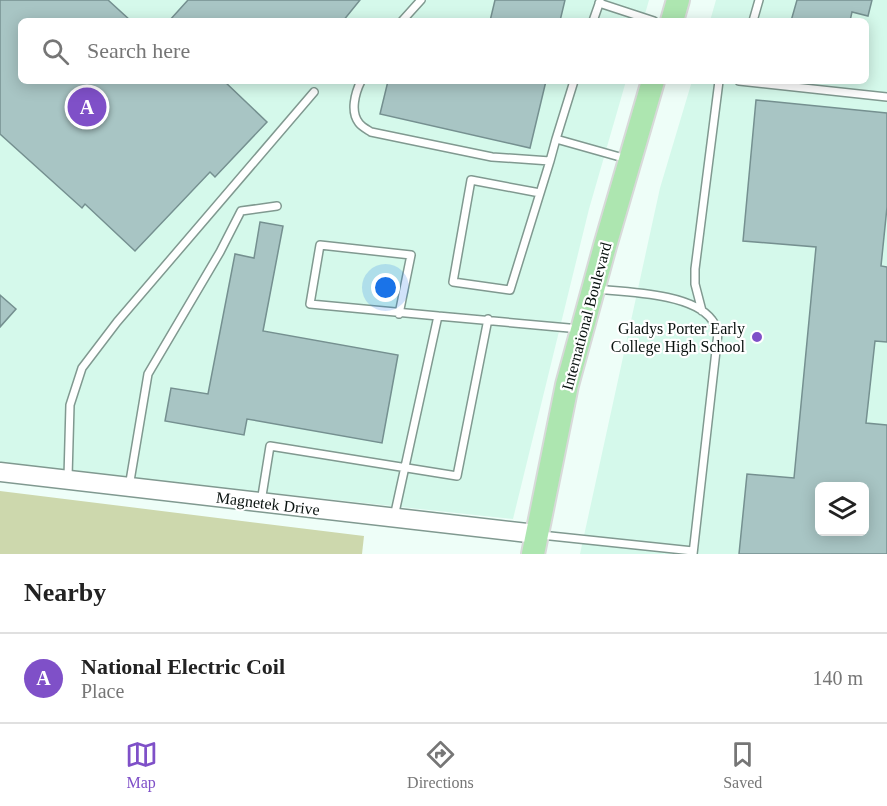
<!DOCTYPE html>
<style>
body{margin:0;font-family:Georgia,serif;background:#f6f6f6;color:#222}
.controls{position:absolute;right:18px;bottom:18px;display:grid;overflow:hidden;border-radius:9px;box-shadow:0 3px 15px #0003}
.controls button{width:54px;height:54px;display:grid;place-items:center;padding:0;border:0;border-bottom:2px solid #e0e0e0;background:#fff;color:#222;font:30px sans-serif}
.you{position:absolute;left:386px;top:288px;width:21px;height:21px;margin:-15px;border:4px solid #fff;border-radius:50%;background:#1a73e8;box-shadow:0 0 0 9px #1a73e833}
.badge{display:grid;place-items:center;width:39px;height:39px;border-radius:50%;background:#7f50c8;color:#fff;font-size:20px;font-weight:700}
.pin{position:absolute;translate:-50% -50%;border:3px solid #fff;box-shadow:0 2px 6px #0006}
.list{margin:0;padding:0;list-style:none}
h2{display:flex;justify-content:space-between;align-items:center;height:78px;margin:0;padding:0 24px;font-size:26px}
h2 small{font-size:20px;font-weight:400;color:#767676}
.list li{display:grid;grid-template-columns:39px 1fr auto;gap:18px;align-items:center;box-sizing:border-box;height:90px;padding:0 24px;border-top:2px solid #e0e0e0}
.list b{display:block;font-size:22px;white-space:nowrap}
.list p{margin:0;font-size:20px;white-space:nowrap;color:#767676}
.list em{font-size:20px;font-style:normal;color:#767676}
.icon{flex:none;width:33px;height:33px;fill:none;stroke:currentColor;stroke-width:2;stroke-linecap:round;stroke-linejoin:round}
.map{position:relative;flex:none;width:887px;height:554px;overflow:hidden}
.search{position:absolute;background:#fff;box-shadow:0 3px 15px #0003;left:18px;right:18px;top:18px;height:66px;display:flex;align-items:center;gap:15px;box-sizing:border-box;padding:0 21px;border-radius:9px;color:#767676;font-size:22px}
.sheet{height:168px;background:#fff}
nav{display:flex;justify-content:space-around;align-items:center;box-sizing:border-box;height:84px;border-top:2px solid #e0e0e0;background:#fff;font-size:16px;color:#767676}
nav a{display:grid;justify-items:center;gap:3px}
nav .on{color:#7f50c8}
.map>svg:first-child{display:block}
</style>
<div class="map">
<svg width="887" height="554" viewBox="0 0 887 554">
<rect width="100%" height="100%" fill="#eefef8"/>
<path fill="#d5f9eb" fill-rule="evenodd" d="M 0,0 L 649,0 L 643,21 L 21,21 L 21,81 L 626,81 L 589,209 L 513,519 L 0,464 Z
M 716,0 L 887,0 L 887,554 L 580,554 L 660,188 L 692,81 L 866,81 L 866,21 L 710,21 ZM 820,487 L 864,487 L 864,532 L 820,532 Z"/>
<path fill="#cdd8ad" d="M 0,491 L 364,536 L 362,554 L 0,554 Z"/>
<path fill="#a8c5c4" stroke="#759090" stroke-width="1.5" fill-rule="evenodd" d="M 0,0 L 108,0 L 131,21 L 21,21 L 21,81 L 224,81 L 267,122 L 215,177 L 210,172 L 135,251 L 85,204 L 82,208 L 0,134 Z
M 188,0 L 360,0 L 343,21 L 169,21 Z
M 495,0 L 565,0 L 560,21 L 490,21 Z
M 797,0 L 872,0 L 868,16 L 852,12 L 850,21 L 791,21 Z
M 388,81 L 546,81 L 530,148 L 380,114 Z
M 756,100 L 887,113 L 887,207 L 881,266 L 887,267 L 887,342 L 875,341 L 866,423 L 887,425 L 887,554 L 739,554 L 747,474 L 794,478 L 816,247 L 743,241 ZM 819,486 L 864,486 L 864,531 L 819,531 Z
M 260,222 L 283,226 L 263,331 L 398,355 L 382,443 L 247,419 L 244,435 L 165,421 L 171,388 L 208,394 L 235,254 L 254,258 Z
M 0,295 L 16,309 L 0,327 Z"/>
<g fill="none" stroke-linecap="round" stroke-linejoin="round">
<defs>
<path id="service" d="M 599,3 L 654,21
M 402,21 L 421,0
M 593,21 L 600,1
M 753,21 L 759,0
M 361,81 C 355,93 350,112 359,123 C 362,127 368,130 371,132 L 492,157 L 550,161
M 574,81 L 556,139 L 627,159
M 739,81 L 887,97
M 540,193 L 471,180 L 453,282 L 510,290 L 550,161 L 556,139
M 595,289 C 626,292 693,293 712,320 C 715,323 716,329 718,333 L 693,554
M 702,311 L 695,284 L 695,269 L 719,81
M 399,314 L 411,255 L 320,245 L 310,304 L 438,316
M 68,477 L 70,405 L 82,368 L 117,322 L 314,92
M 129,487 L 148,374 L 220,252 L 241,211 L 277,206
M 261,502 L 270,446 L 457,476 L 488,319
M 394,517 L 438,316 L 580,329
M 541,535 L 693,551"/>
<path id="tertiary" d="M 0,472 L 536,534"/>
<path id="primary" d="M 672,21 L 678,0
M 533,554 L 567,385 L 605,246 L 653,81"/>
</defs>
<use href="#service" stroke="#809990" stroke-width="10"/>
<use href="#tertiary" stroke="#809990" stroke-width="21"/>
<use href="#primary" stroke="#d8d9d9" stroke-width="26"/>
<use href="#service" stroke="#fff" stroke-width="7"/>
<use href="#tertiary" stroke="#fff" stroke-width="18"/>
<use href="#primary" stroke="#ade6b0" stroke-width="22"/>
</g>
<circle fill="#7f50c8" stroke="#fff" stroke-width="2" cx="757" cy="337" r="6"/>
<g text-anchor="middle" stroke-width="4.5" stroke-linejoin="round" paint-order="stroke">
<g font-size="16" fill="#09120f" stroke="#fff">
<text transform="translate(586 316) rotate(-75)" y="6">International Boulevard</text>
<text transform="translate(268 503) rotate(7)" y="6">Magnetek Drive</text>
</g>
<g font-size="16" fill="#09120f" stroke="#fff" text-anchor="end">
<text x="745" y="334">Gladys Porter Early<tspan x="745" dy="18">College High School</tspan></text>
</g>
</g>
</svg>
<div class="controls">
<button><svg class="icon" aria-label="layers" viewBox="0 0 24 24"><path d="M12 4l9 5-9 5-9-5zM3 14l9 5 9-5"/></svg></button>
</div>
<div class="you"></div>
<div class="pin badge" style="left:87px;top:107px">A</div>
<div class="search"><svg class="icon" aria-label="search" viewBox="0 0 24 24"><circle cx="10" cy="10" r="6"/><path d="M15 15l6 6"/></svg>Search here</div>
</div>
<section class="sheet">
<h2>Nearby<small></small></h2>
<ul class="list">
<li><span class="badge">A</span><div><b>National Electric Coil</b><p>Place</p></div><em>140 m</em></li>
</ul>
</section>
<nav>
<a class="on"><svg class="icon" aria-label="map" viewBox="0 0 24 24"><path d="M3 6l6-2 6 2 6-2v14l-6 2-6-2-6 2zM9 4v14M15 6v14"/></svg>Map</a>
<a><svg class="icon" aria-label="directions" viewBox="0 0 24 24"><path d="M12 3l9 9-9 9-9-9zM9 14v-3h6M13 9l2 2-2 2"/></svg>Directions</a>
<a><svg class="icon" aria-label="saved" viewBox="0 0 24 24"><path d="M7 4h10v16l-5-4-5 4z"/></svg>Saved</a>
</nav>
